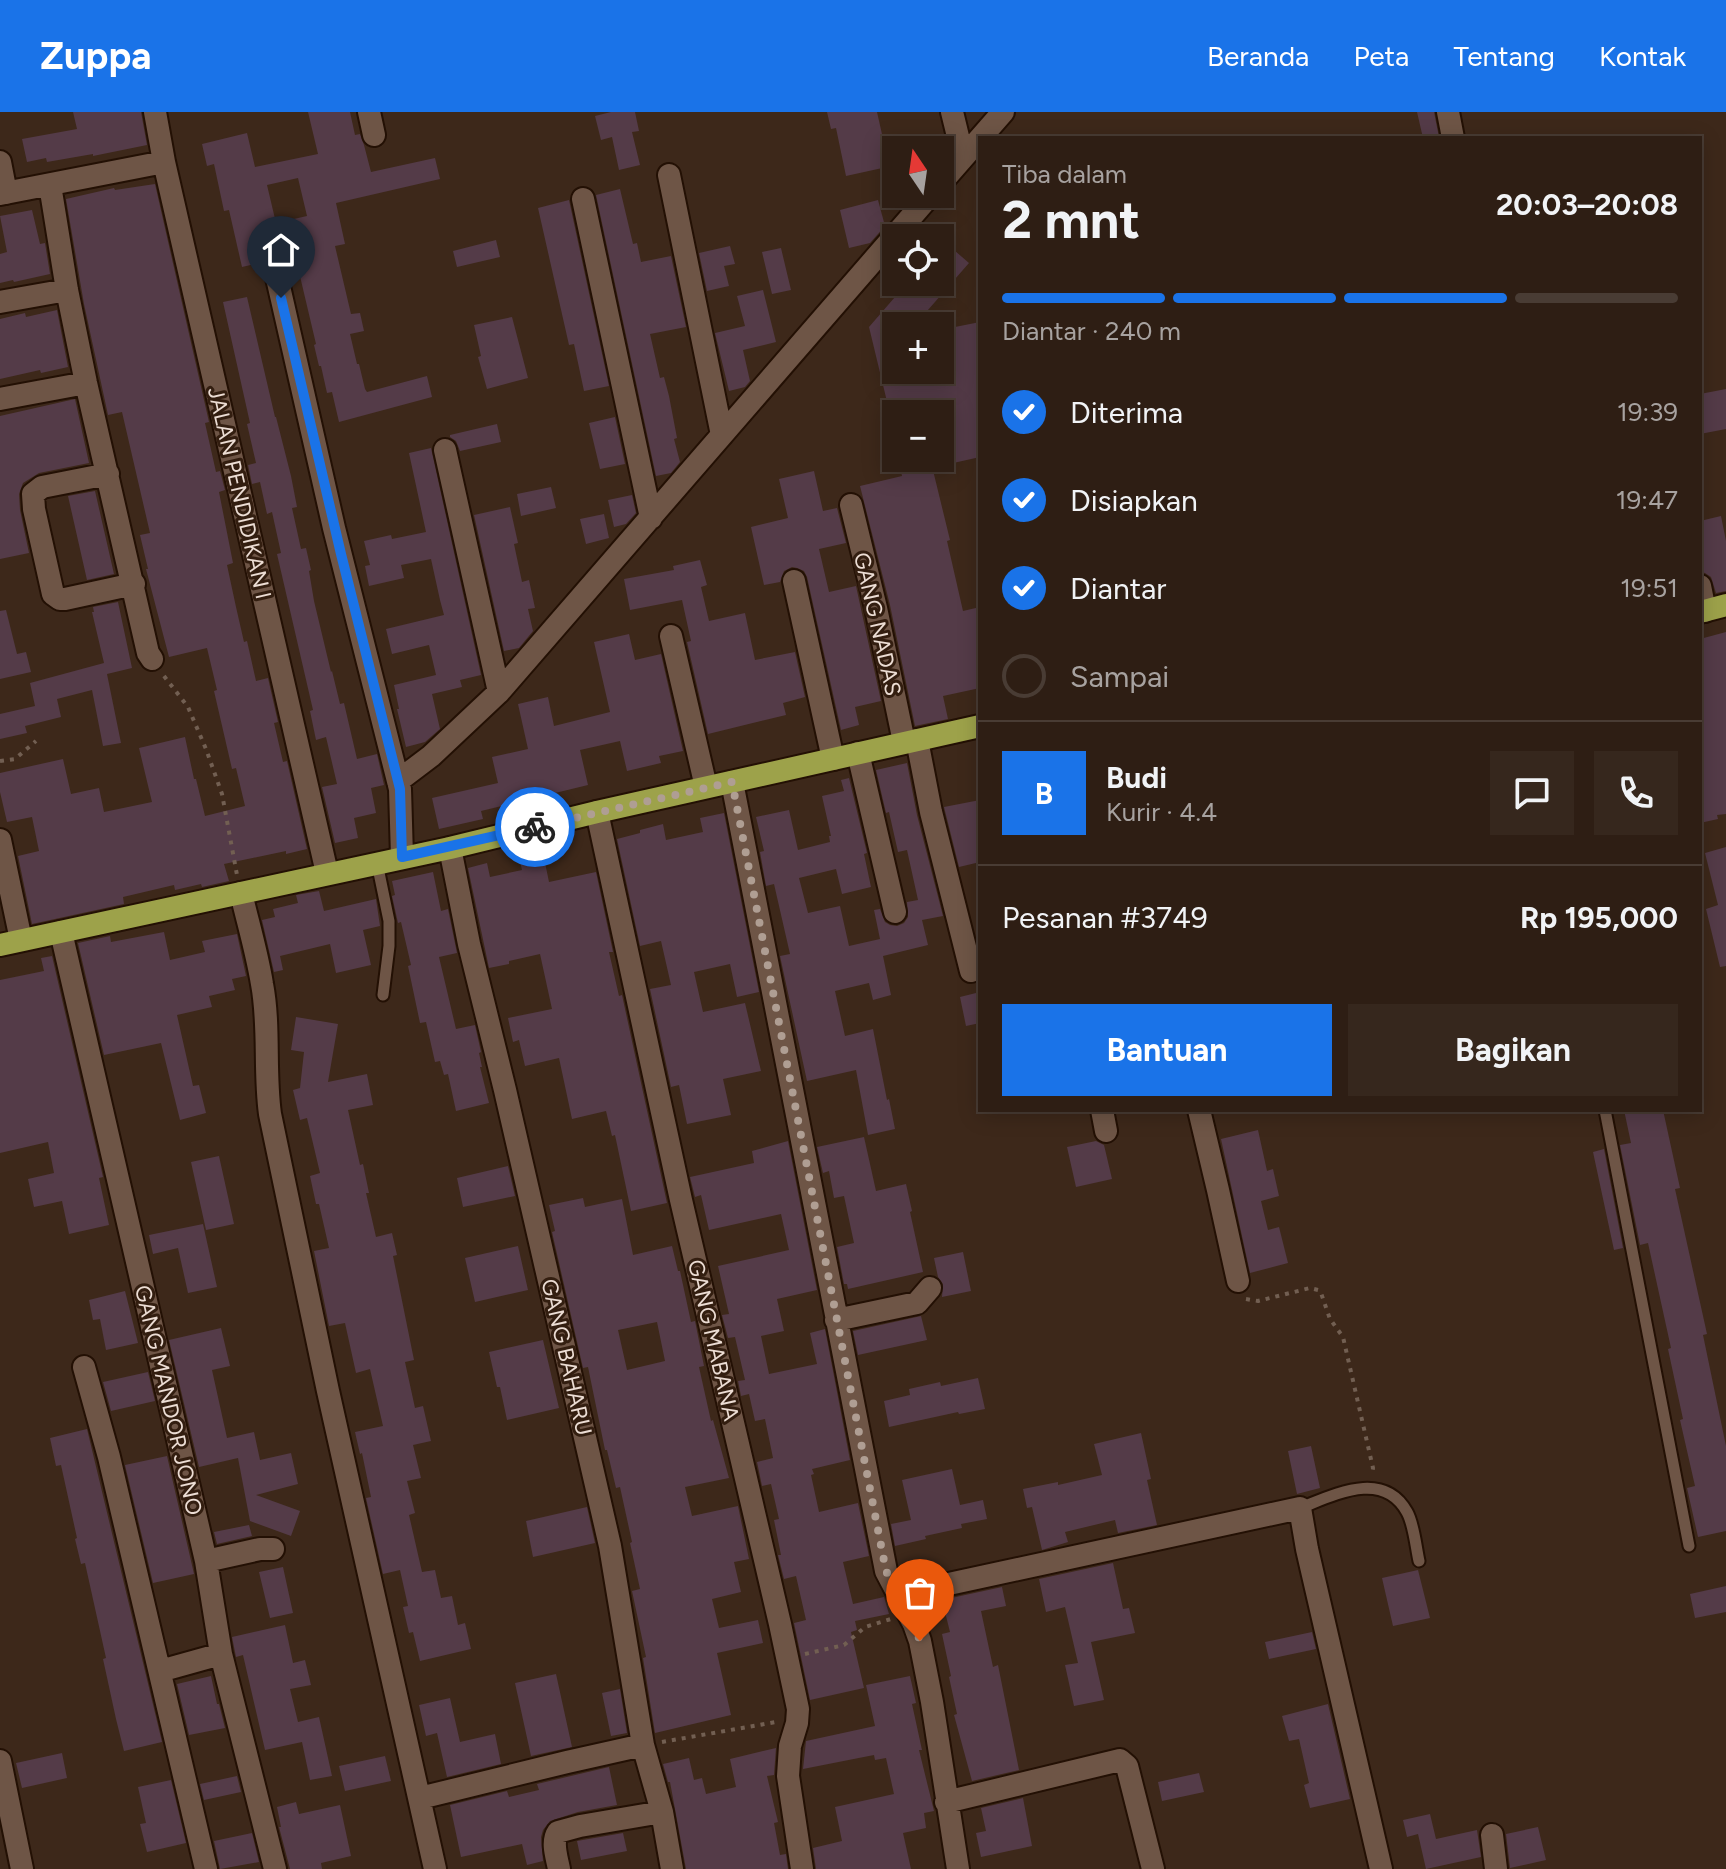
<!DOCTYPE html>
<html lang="id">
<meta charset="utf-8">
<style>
body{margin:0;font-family:Figtree,sans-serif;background:#36271d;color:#f1f3f6;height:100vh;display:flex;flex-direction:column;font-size:30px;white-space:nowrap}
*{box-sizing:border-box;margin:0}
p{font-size:26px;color:#a7a2a0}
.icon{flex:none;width:44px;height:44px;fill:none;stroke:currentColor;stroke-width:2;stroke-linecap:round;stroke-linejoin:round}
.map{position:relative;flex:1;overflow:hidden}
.side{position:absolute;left:978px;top:24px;width:724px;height:976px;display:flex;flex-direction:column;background:#2e1e14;border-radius:0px;box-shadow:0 4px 20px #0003,0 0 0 2px #493c34}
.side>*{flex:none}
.needle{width:52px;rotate:347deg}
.tools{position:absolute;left:882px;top:24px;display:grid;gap:16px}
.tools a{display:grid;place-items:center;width:72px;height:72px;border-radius:0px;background:#2e1e14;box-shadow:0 4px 20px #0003,0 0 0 2px #493c34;font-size:40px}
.pin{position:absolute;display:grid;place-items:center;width:68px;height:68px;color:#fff;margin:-82px -34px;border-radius:50% 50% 50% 0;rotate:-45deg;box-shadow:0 0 8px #0007}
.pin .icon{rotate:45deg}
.courier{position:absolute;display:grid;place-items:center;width:80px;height:80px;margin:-40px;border:6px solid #1a73e8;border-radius:50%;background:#fff;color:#222;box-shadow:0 2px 10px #0007}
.overview em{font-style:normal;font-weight:700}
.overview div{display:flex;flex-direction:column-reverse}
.overview{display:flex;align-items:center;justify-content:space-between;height:136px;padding:0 24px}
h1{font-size:52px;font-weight:700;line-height:60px}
.bar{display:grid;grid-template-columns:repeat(4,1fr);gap:12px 8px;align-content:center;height:96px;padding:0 24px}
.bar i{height:10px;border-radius:6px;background:#493c34}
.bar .current{background:#1a73e8}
.bar p{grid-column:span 4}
.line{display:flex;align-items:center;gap:20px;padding:0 24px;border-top:2px solid #493c34}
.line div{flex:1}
.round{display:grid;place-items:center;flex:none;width:84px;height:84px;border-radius:0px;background:#36271d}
ol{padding:0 24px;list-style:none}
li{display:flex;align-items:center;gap:24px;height:88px}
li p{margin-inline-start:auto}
li .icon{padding:8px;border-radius:50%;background:#1a73e8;color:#fff;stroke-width:4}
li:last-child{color:#a7a2a0}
li i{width:44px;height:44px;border:4px solid #493c34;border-radius:50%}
.action{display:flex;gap:16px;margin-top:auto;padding:16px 24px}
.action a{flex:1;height:92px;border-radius:0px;background:#1a73e8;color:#fff;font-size:32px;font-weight:700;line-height:92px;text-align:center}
.action a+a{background:#36271d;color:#f1f3f6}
header{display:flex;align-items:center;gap:48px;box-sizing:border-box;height:112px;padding:0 40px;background:#1a73e8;color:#fff}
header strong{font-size:38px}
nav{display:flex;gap:44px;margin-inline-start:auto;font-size:28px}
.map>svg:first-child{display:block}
.building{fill:#543b48;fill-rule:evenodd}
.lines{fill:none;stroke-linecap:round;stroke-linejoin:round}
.service-casing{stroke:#231004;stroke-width:15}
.minor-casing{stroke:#231004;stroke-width:26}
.trunk-casing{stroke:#231004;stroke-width:26}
.path{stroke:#725f52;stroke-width:4;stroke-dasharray:4 6;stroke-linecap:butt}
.service{stroke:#6e5546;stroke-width:11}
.minor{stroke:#6e5546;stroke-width:22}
.trunk{stroke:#9da24a;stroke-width:22}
.done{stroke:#af9e93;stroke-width:8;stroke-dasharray:0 14.4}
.route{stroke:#1a73e8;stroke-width:10}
.labels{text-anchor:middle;stroke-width:6;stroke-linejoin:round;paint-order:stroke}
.street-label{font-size:22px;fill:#ecddd4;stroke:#331e10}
</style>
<header>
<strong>Zuppa</strong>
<nav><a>Beranda</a><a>Peta</a><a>Tentang</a><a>Kontak</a></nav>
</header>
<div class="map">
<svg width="1726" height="1757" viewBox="0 0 1726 1757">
<rect width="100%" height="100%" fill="#3d281a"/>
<path class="building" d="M73,0H141L147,33L93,44V42L47,50L46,46L27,50L22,27L77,17Z
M308,0H350L355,23L360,22L364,33L371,60L435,46L440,67L336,91L345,132L335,134L351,202L360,201L364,219L350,222L357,252H359L365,277L367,280L427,264L432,285L339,310L332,280L327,281L321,254H319L314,233L316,232L295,143L283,146L278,144H271L263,150L242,155L229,98L224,99L214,52L207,54L202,32L247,21L255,55L318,42ZM298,66L307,104L276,111L267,73Z
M611,0H635L639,19L632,20L640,53L619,58L612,25L601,28L595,4Z
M827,0H877L884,31L894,29L896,53L846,64L836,16L831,17Z
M1417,0H1434L1439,25L1423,26Z
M155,72L209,310L205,311L216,360L220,359L225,378L219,380L233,451L227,453L236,495L244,530L247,529L256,569L268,566L278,610L274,611L283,650L287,649L307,737L286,742V739L224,752L229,769L202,775L201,772L175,778L174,773L123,785L124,792L32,812L18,744L39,739L32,705L7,710L0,680V661L63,647L71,682L99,676L104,700L152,690L139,636L185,625L194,667H196L205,704L245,694L236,656L232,657L214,579L217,578L207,536L169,545L146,457H148L140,423L150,421L122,300L108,303L84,192L66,87L114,76L115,78Z
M620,77L633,132L637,131L641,150L671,144L686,215L650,222L660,266L664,265L669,284L677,326L674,327L680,350L671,361L656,364L596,83Z
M569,88L609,274L584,279L574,232L569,233L538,96Z
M878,88L885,114L870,131L849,136L840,98Z
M32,98L40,132L45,131L50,162L14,170L13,168L0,171V142L7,140L0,104Z
M940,126L969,151L914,214H896V258H940V218L980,210V345L940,354V302H890L869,215L908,170H940Z
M496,128L500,145L457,155L453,139Z
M730,134L735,152L724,154L729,174L707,179L699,141Z
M781,136L791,178L772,182L762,140Z
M763,178L776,230L743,238L750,269L745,275L729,279L715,221L745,214L737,184Z
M247,185L275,305H276L291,364L297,395L292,396L301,437L306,436L311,458L309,459L314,489L331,560L332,559L340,592L344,591L357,647L377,642L384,673L371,676L376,701L354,706L358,726L335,731L322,675L337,672L326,625L316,628L310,599L313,598L277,442L281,441L272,400L267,402L260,370L252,372L248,353L256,351L247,312L250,311L223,190Z
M57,198L68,255L41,261L40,258L0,267V207L25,201L26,205Z
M512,205L528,266L487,277L478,245L481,244L474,213Z
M1726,277V317L1700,322V282Z
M75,287L89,351L39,361L23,371L19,382L20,398L29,441L0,447V304Z
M615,305L625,352L600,357L589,311Z
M497,312L501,330L460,339L456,329L450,325V323Z
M431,336L481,563L460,568L462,575L432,582L440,617L425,630L406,635L397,597H399L394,573L436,563L429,533L392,542L386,517L444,503L440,488L431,447L401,453L404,466L369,474L365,454L370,453L364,429L391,423L392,427L426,420L409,341Z
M898,346H930L950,428L947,429L963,499L980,495V576L943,584L948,607L915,614L890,493L860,374L902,364Z
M814,359L823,399L837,396L846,431L819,437L829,480L856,474L881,589L855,595L859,613L841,618L807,465L804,459L797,456L792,455L784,459L780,470L764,473L751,415L788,406L779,367Z
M551,375L556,396L521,404L517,382Z
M95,379L114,462L87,468L68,384Z
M632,383L636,401L626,412L614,415L608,388Z
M510,395L518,431L514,432L522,470L529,468L535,496L528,497L533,519L519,536L504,539L474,403Z
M604,402L609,426L586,432L580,407Z
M1721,404L1726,429V479L1716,481L1711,465L1705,461L1700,460V409Z
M700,448L707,473L701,475L709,509L745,501L755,548L795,540L805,585L783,591L786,603L708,622L687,530L691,529L682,488L630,498L624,467L674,458L673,454Z
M118,490L132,556L107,562L121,631L103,634L92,578L57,587L61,605L25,614L27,621L0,627V602L35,594L30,571L104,551L92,500H94L93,495Z
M6,498L17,542L26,540L31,560L0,567V499Z
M1726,520V702L1717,703L1718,707L1700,711V527Z
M629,522L635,548L661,542L683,639L659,644L661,651L627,659L620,629L580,638L588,673L481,699L483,707L439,717L432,686L498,671L492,645L528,637L518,592L548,585L554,614L610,600L594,530Z
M907,651L917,703L943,804L922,808L928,833L883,844L891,883L873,888L869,871L835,879L845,924L873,917L887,988L889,987L895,1017L868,1023L856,958L807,969L780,844L790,842L774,772L766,774L760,740L764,739L756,705L789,698L798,738L830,730L829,724H831L822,684L844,679L841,668L849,666L867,741L864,742L871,775L842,782L836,757L799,766L808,801L840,794L849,834L880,827L874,798L880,797L885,810L890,813L897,814L904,811L908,805L907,790L918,788L907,738L898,740L889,700L886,701L876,658Z
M980,688V750L959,755L944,695Z
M724,701L759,880L737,885L730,852L694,860L703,900L745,891L761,959L723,967L731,1003L687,1012L679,973L671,975L650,877L671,873L661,829L640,834L617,727L640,721V718L663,712L666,728L703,720L700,706Z
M541,731L549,770L596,760L613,840H609L619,884L622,883L667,1091L631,1099L615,1023L612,1024L606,999L572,1007L559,946L525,954L519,928L513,930L508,906L552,897L540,842L509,849V852L489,856L468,756L487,751L490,765L522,758L517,737Z
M1726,735V854L1720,855L1706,797L1718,793L1705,741Z
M433,760L441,799L448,797L457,841L439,845L456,917L475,913L481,940L479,941L482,955H480L489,991L456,999L448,962L444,963L440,949L435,950L426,910L420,911L408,854L411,853L401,810L398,811L392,784L395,783L392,769Z
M319,779L324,799L376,787L380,814L363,818L371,853L336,861L330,832L280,844L283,858L274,860L262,808L275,805L273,797L298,791L296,783Z
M164,820L170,848L205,840L202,829L237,822L246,864L232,867L235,878L209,884L212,895L177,903L193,974L199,973L206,1001L180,1008L161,931L104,943L78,831L110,824L111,830Z
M52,844L103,1065L99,1066L109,1113L69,1122L62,1089L34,1095L28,1067L54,1061L48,1030L0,1041V868L44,859L41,846Z
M980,880V911L966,914L960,885Z
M296,905L338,912L328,970L367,962L373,993L348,998L360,1053L363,1052L369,1081H366L376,1125L392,1121L397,1143L393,1144L414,1248L405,1250L415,1296L423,1294L431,1329L413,1333L421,1366L407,1369L415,1401L409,1403L422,1460L435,1458L441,1486L452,1484L458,1513L465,1511L471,1537L420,1549L413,1520L409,1521L403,1495L408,1494L400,1458L383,1462L366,1386L371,1385L362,1341L360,1342L355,1320L383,1314L370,1257L356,1261L345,1211L329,1214L314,1139L329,1136L319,1092H316L310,1064L320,1061L307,1006L300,1008L293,978L300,976L304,940L291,938Z
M1624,998H1663L1680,1076L1675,1077L1707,1222L1703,1223L1726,1334V1419L1698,1425L1687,1376L1695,1374L1680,1308L1683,1307L1668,1237L1671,1236L1648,1131L1640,1133L1620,1033L1631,1031Z
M1258,1018L1267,1059L1273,1057L1279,1084L1261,1089L1268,1118L1279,1115L1288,1151L1250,1161L1221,1027Z
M864,1025L876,1079L906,1072L912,1099L910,1100L923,1160L848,1177L847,1172H844L837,1135L854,1131L844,1084L834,1086L829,1059L823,1061L817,1035Z
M788,1029L817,1178L777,1187L784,1219L761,1224L769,1262L817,1252L810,1221L825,1217L850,1348L812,1357L814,1362L811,1363L819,1400L858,1391L869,1444L843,1450L853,1492L884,1485L889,1502L855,1509L857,1518L851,1520L864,1576L810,1588L794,1511L806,1508L796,1464L784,1467L778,1443H781L774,1408L779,1407L771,1372L762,1374L757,1350L773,1346L765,1307L755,1309L749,1282L741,1284L738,1269L745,1268L735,1225L728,1226L722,1203L729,1202L718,1154L789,1138L781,1102L709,1118L701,1083L695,1085L690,1065L754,1051L752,1039Z
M1096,1029L1104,1033L1112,1067L1076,1075L1067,1035Z
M1604,1037L1623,1136L1614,1138L1593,1040Z
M219,1044L234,1112L206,1118L191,1050Z
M508,1054L515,1084L463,1095L457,1066Z
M583,1086L585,1095L622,1087L633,1143L672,1134L678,1159H680L691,1210L695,1209L704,1254L699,1255L711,1309L713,1308L729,1366L685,1375L692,1404L738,1394L749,1447L734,1450L741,1480L712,1487L719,1516L758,1508L763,1531L717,1541L731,1603L655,1621L643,1546L646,1545L632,1479L640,1477L630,1431L632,1430L620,1375L616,1376L607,1338H605L588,1255L583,1256L552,1120L555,1119L549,1093ZM657,1210L665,1249L627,1258L618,1218Z
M203,1112L217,1175L188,1181L178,1136L153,1142L149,1123Z
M518,1134L528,1178L475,1190L465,1146Z
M963,1140L971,1179L942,1185L943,1172L938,1165L934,1146Z
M125,1179L138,1231L106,1238L100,1207L93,1208L89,1188Z
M921,1204L927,1228L858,1243L853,1219Z
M221,1216L230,1254L212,1258L227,1326L254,1320L260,1348L291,1341L298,1372L256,1383L300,1399L291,1424L250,1409L238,1346L199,1355L169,1228Z
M543,1228L559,1296L507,1308L500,1275H497L489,1240Z
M148,1260L155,1289L111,1299L103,1270Z
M978,1266L985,1297L959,1302L958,1300L889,1315L884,1289L910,1283L909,1277L940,1270L941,1274Z
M87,1317L162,1630L124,1639L116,1607L103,1547L106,1546L85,1451L81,1452L75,1427L77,1426L61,1353L56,1354L50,1326Z
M1141,1321L1151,1367L1147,1368L1157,1413L1118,1421L1115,1408L1065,1420L1068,1430L1042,1438L1032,1395L1027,1396L1023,1377L1058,1370V1373L1102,1363L1094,1332Z
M1311,1334L1320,1376L1297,1382L1288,1339Z
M167,1344L194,1462L153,1471L125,1353Z
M952,1357L960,1393L983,1388L987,1407L961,1412L962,1416L925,1424L926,1427L895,1434L891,1412L911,1408L902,1368Z
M587,1395L595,1431L533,1445L526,1409Z
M249,1413L252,1424L217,1432L214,1420Z
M1113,1451L1123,1497L1129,1496L1135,1521L1091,1530L1104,1588L1074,1594L1065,1553L1078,1551L1065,1495L1046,1500L1039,1467Z
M283,1455L293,1501L270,1506L259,1460Z
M1418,1458L1430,1506L1393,1514L1382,1466Z
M1726,1474V1500L1695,1506L1690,1482Z
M1002,1475L1006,1494L981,1499L993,1555L998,1553L1019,1658L972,1669L954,1603L957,1602L949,1565L951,1564L942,1522L950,1520L942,1488Z
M285,1513L293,1551L305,1548L311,1573L290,1577L298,1610L319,1605L332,1664L310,1668L302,1630L265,1638L243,1543L236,1545L232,1525Z
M1312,1520L1316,1537L1269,1547L1265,1530Z
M556,1562L572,1635L531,1644L515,1571Z
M211,1564L217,1592H219L225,1616L189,1623L177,1572Z
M910,1564L916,1591L912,1592L922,1638H919L934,1699L924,1701L926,1716L903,1721L911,1757H816L813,1736L842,1729L835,1695L894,1682L886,1646L875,1648L874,1643L803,1657L806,1629L875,1614L866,1573Z
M620,1577L627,1621L611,1624L602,1581Z
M450,1586L460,1630L495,1622L501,1652L447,1665L437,1621L426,1624L419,1593Z
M1328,1592L1350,1687L1310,1696L1304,1673L1309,1671L1299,1627L1289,1629L1282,1604Z
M776,1636L774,1663L767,1664L778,1710L774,1711L780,1743L786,1742L788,1757H686L670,1670H668L663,1652L689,1646L694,1668L702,1666L706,1682L736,1675L730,1647Z
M62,1641L67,1666L22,1676L16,1651Z
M385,1644L391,1669L345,1679L339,1654Z
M609,1655L617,1693L578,1700L550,1709L543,1718L541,1725L543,1749L527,1753L522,1732L461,1745L450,1693L507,1679L509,1685L539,1678L537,1672Z
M1199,1661L1204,1680L1162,1689L1158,1670Z
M237,1664L241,1680L204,1688L200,1672Z
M171,1668L186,1731L147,1740L140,1712L146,1711L138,1675Z
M1023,1686L1032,1734L981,1745L976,1721L986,1719L981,1696Z
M296,1690L299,1702L340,1693L351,1744L321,1751L322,1757H290L279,1715H281L277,1695Z
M1430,1702L1436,1727L1477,1718L1481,1745L1426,1757L1418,1722L1407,1725L1403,1708Z
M1538,1715L1546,1748L1510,1756L1506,1722Z
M252,1721L259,1750L220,1757L214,1729Z
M623,1721L627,1739L581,1748L577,1729Z"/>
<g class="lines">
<defs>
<path id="service" d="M377,751L389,809V834L383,883
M1605,998L1689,1434
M1300,1396C1334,1383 1383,1357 1407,1400C1414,1412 1416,1436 1419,1449"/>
<path id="minor" d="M155,0L164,50L327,761
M369,0L374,23
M952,0L963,45
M1448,0L1453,26
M0,50L6,81
M669,63L722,323
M940,72L1003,0
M50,73L67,178L86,271L148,541L152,547
M0,82L164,50
M583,87L651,406
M275,157L334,416L400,677L402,745
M0,190L67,178
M0,287L86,271
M445,338L499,580
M108,362L42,375L33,382L34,397L53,482L60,487H65L134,472
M851,393L876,496L904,630
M794,469L833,647
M1700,474L1705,499
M671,524L706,675
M917,628L931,700L971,859
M858,641L895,800
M398,669L431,644L499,580L931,82
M732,670L886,1459L914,1512L920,1529L932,1590L958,1757
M597,700L681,1088L780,1512L798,1597L797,1611L790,1634L788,1664L802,1757
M0,728L21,828
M450,736L469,832L505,978L610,1434L643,1633L662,1700L672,1757
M241,781C248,811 257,841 262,872C270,914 264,959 270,1002L328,1279L435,1757
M61,820L206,1449L221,1542L275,1757
M1102,998L1106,1019
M1199,998L1218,1078L1238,1169
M836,1208L917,1191L930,1176
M84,1255L109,1345L206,1757
M206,1449L260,1437H273
M898,1483L1300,1396L1307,1437L1381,1757
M160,1559L221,1542
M0,1649L22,1757
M420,1686L567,1650L643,1633
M946,1690L1120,1648L1127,1654L1153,1757
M1492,1723L1496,1757
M559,1757C557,1746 551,1730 558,1720L580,1714L662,1700"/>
<path id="trunk" d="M1700,500L1726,493
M0,833L450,736L597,700L980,614"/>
</defs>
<use href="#service" class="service-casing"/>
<use href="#minor" class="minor-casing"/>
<use href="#trunk" class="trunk-casing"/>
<path class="path" d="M164,564L188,595L206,637L222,682L237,763
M0,649L15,647L36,629
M1246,1187L1258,1189L1310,1176L1318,1178L1321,1181L1330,1207L1343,1225L1373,1356L1372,1363
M805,1542L844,1533L865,1515L891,1507
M662,1630L776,1610"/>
<use href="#service" class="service"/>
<use href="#minor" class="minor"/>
<use href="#trunk" class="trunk"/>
</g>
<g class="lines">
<path class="done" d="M535,715L732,670L886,1459L914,1512L920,1529"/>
<path class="route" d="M281,186L341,442L400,677L402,745L535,715"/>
</g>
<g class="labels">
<g class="street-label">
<text transform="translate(240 381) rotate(77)" y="8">JALAN PENDIDIKAN I</text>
<text transform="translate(878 512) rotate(77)" y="8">GANG NADAS</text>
<text transform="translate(714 1228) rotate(77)" y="8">GANG MABANA</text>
<text transform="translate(567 1245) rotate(77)" y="8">GANG BAHARU</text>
<text transform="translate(169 1288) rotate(77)" y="8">GANG MANDOR JONO</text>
</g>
</g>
</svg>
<div class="tools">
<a><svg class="needle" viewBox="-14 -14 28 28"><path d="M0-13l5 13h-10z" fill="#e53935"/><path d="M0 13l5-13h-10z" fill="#a7a2a0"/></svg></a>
<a><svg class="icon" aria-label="locate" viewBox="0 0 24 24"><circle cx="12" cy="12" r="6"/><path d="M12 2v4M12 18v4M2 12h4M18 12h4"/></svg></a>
<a>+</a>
<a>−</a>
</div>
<div class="pin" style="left:920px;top:1529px;background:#ea580c"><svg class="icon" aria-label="bag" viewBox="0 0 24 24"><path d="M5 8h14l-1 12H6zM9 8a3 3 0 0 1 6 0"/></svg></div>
<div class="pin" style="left:281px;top:186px;background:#1f2937"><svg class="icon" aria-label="home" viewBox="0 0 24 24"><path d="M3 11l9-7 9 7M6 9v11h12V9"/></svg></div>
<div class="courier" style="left:535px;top:715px"><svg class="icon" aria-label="bike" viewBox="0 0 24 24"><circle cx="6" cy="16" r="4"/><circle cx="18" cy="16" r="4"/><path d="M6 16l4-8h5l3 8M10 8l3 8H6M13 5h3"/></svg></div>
<section class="side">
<div class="overview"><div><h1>2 mnt</h1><p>Tiba dalam</p></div><em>20:03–20:08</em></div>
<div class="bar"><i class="current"></i><i class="current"></i><i class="current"></i><i></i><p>Diantar · 240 m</p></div>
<ol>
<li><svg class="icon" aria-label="check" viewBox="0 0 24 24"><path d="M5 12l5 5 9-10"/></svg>Diterima<p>19:39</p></li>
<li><svg class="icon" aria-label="check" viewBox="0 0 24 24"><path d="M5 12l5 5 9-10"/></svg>Disiapkan<p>19:47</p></li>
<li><svg class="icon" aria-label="check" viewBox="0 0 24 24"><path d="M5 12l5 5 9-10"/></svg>Diantar<p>19:51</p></li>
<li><i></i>Sampai</li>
</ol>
<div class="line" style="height:144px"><b class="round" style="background:#1a73e8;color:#fff">B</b><div><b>Budi</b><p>Kurir · 4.4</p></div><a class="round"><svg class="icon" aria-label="chat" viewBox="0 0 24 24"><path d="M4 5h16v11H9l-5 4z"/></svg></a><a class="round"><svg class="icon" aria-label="phone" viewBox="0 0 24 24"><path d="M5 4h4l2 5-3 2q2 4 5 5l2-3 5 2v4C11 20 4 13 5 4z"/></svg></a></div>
<div class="line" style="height:104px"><div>Pesanan #3749</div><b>Rp 195,000</b></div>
<div class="action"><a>Bantuan</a><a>Bagikan</a></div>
</section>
</div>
